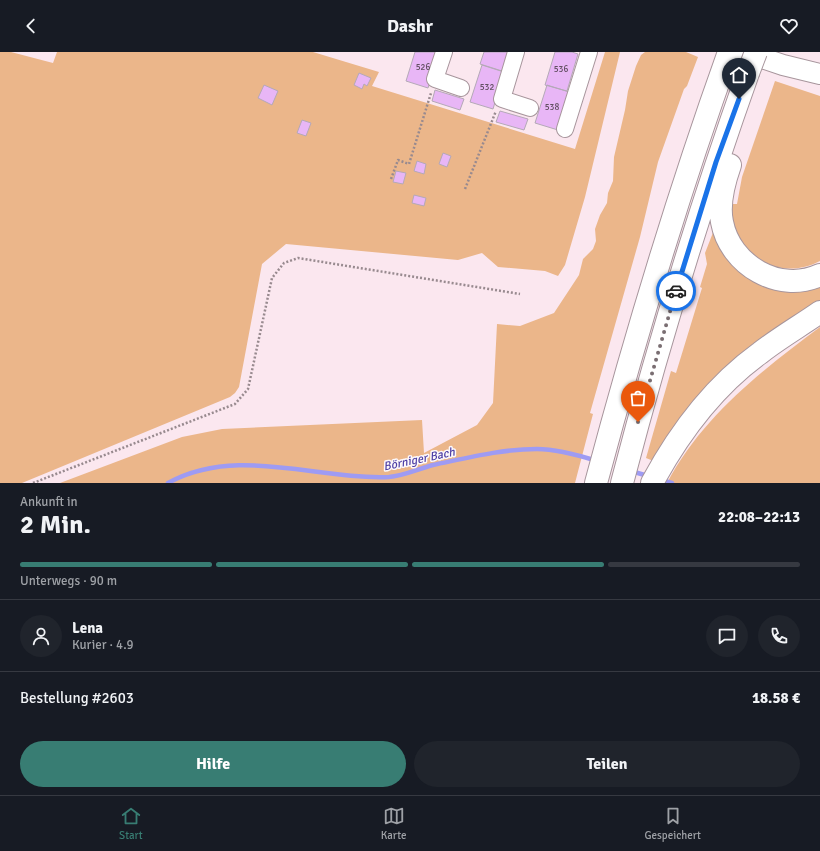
<!DOCTYPE html>
<html lang="de">
<meta charset="utf-8">
<style>
body{margin:0;font-family:Signika,sans-serif;background:#20242c;color:#f1f3f6;height:100vh;display:flex;flex-direction:column;font-size:15px;white-space:nowrap}
*{box-sizing:border-box;margin:0}
p{font-size:13px;color:#9ea1a6}
.icon{flex:none;width:22px;height:22px;fill:none;stroke:currentColor;stroke-width:2;stroke-linecap:round;stroke-linejoin:round}
.map{position:relative;height:431px;overflow:hidden}
.sheet{display:flex;flex-direction:column;background:#171b24;flex:1}
.sheet>*{flex:none}
.pin{position:absolute;display:grid;place-items:center;width:34px;height:34px;color:#fff;margin:-41px -17px;border-radius:50% 50% 50% 0;rotate:-45deg;box-shadow:0 0 4px #0007}
.pin .icon{rotate:45deg}
.courier{position:absolute;display:grid;place-items:center;width:40px;height:40px;margin:-20px;border:3px solid #1a73e8;border-radius:50%;background:#fff;color:#222;box-shadow:0 1px 5px #0007}
.head em{font-style:normal;font-weight:700}
.head div{display:flex;flex-direction:column-reverse}
.head{display:flex;align-items:center;justify-content:space-between;height:68px;padding:0 20px}
h1{font-size:26px;font-weight:700;line-height:30px}
.bar{display:grid;grid-template-columns:repeat(4,1fr);gap:6px 4px;align-content:center;height:48px;padding:0 20px}
.bar i{height:5px;border-radius:3px;background:#363941}
.bar .active{background:#387d73}
.bar p{grid-column:span 4}
.line{display:flex;align-items:center;gap:10px;padding:0 20px;border-top:1px solid #363941}
.line div{flex:1}
.round{display:grid;place-items:center;flex:none;width:42px;height:42px;border-radius:21px;background:#20242c}
.cta{display:flex;gap:8px;margin-top:auto;padding:8px 20px}
.cta a{flex:1;height:46px;border-radius:24px;background:#387d73;color:#fff;font-size:16px;font-weight:700;line-height:46px;text-align:center}
.cta a+a{background:#20242c;color:#f1f3f6}
header{display:flex;justify-content:space-between;align-items:center;height:52px;padding:0 20px;background:#171b24;font-size:18px;font-weight:700}
.menu{display:flex;justify-content:space-around;align-items:center;height:56px;border-top:1px solid #363941;background:#171b24;font-size:11px;color:#9ea1a6}
.menu a{display:grid;justify-items:center;gap:2px}
.menu .active{color:#387d73}
.map>svg:first-child{display:block}
.green{fill:#ebb68a}
.lines{fill:none;stroke-linecap:round;stroke-linejoin:round}
.stream{stroke:#9e9bf3;stroke-width:4.5}
.building{fill:#e8b6f6;stroke:#b4a9b7}
.minor-casing{stroke:#a7959c;stroke-width:18}
.major-casing{stroke:#a7959c;stroke-width:22}
.highway-casing{stroke:#a7959c;stroke-width:24}
.path{stroke:#988a8f;stroke-width:2.5;stroke-dasharray:2 2;stroke-linecap:butt}
.minor{stroke:#fff;stroke-width:16}
.major{stroke:#fff;stroke-width:20}
.highway{stroke:#fff;stroke-width:22}
.highway-bridge-casing{stroke:#a7959c;stroke-width:24;stroke-linecap:butt}
.highway-bridge{stroke:#fff;stroke-width:22}
.done{stroke:#7a6e72;stroke-width:4;stroke-dasharray:0 7.2}
.route{stroke:#1a73e8;stroke-width:5}
.labels{text-anchor:middle;stroke-width:3;stroke-linejoin:round;paint-order:stroke}
.number-label{font-size:9px;fill:#614f61}
.water-label{font-size:12px;font-style:italic;fill:#4d3ea4;stroke:#fdf9fb}
</style>
<header><svg class="icon" aria-label="back" viewBox="0 0 24 24"><path d="M15 5l-7 7 7 7"/></svg>Dashr<svg class="icon" aria-label="heart" viewBox="0 0 24 24"><path d="M12 20l-8-8c-3-5 5-10 8-4 3-6 11-1 8 4z"/></svg></header>
<div class="map">
<svg width="820" height="431" viewBox="0 0 820 431">
<rect width="100%" height="100%" fill="#fbe7ef"/>
<path class="green" d="M0,0H11L53,11L57,0H313L379,20L372,34L575,97L605,0H620L585,145L565,213L558,224L545,219L498,215L482,201L458,208L286,192L262,212L239,335L235,341L230,345L22,431H0Z
M645,0H686L698,5L687,34L684,37L658,110L640,185L590,361L593,362L575,431H60L182,385L222,377L422,368L424,401L477,373L493,351L497,272L520,274L554,261L579,223L583,207L593,197L596,189L595,177L600,163L607,151L608,141L613,129L614,105L625,58L628,39L636,14L641,3Z
M775,29L820,44V209C776,232 729,200 732,152H737L742,125Z
M714,178L730,205L820,228V253L656,410L646,406L671,319L676,321L702,236L700,235L707,212L705,201Z
M820,275V431H667C702,365 761,319 820,275Z"/>
<g class="lines">
<path class="stream" d="M631,419L648,424
M661,428L672,431
M168,431C237,393 316,428 389,425C403,424 418,417 433,413C467,406 502,397 537,397C556,397 578,403 597,409"/>
</g>
<path class="building" d="M415,0H439L428,36L406,29Z
M484,0H508L502,19L480,12Z
M555,0H572L578,2L567,39L545,33Z
M482,13L504,20L493,57L470,50Z
M359,21L371,26L367,34L364,32L362,37L354,33Z
M264,33L278,39L272,53L258,46Z
M547,33L569,40L558,78L535,71Z
M435,38L464,47L460,58L432,49Z
M500,59L528,67L524,78L496,70Z
M302,68L311,71L306,84L297,81Z
M443,101L451,104L447,115L439,112Z
M417,109L426,112L424,122L414,119Z
M396,119L406,121L403,132L393,130Z
M414,143L426,146L424,154L412,151Z"/>
<g class="lines">
<defs>
<path id="minor" d="M444,0L435,27L461,36
M516,0L502,47L530,56
M565,77L589,0"/>
<path id="major" d="M744,0L783,13L820,22"/>
<path id="highway" d="M730,113C724,130 718,151 722,170C730,213 779,242 820,223
M596,431C635,285 678,142 729,0
M622,431C658,293 700,156 748,21
M652,431C679,381 713,335 760,301C779,286 800,274 820,260"/>
</defs>
<use href="#minor" class="minor-casing"/>
<use href="#major" class="major-casing"/>
<use href="#highway" class="highway-casing"/>
<path class="path" d="M391,127L398,108L409,112L431,41
M465,137L496,59
M33,431L235,352L248,337L272,226L284,211L298,206L520,242"/>
<use href="#minor" class="minor"/>
<use href="#major" class="major"/>
<use href="#highway" class="highway"/>
<defs>
<path id="highway-bridge" d="M748,21L756,0"/>
</defs>
<use href="#highway-bridge" class="highway-bridge-casing"/>
<use href="#highway-bridge" class="highway-bridge"/>
</g>
<g class="lines">
<path class="done" d="M638,370L676,239"/>
<path class="route" d="M676,239L716,110L739,47"/>
</g>
<g class="labels">
<g class="number-label">
<text x="423" y="18">526</text>
<text x="561" y="20">536</text>
<text x="487" y="38">532</text>
<text x="552" y="58">538</text>
</g>
<g class="water-label">
<text transform="translate(419 407) rotate(-12)" y="4">Börniger Bach</text>
</g>
</g>
</svg>
<div class="pin" style="left:638px;top:370px;background:#ea580c"><svg class="icon" aria-label="bag" viewBox="0 0 24 24"><path d="M5 8h14l-1 12H6zM9 8a3 3 0 0 1 6 0"/></svg></div>
<div class="pin" style="left:739px;top:47px;background:#1f2937"><svg class="icon" aria-label="home" viewBox="0 0 24 24"><path d="M3 11l9-7 9 7M6 9v11h12V9"/></svg></div>
<div class="courier" style="left:676px;top:239px"><svg class="icon" aria-label="car" viewBox="0 0 24 24"><path d="M5 17H2v-5l4-1 3-4h7l3 4 3 1v5h-3M9 17h6M6 11h13"/><circle cx="7" cy="17" r="2"/><circle cx="17" cy="17" r="2"/></svg></div>
</div>
<section class="sheet">
<div class="head"><div><h1>2 Min.</h1><p>Ankunft in</p></div><em>22:08–22:13</em></div>
<div class="bar"><i class="active"></i><i class="active"></i><i class="active"></i><i></i><p>Unterwegs · 90 m</p></div>
<div class="line" style="height:72px"><a class="round"><svg class="icon" aria-label="person" viewBox="0 0 24 24"><circle cx="12" cy="8" r="4"/><path d="M4 21q1-7 8-7t8 7"/></svg></a><div><b>Lena</b><p>Kurier · 4.9</p></div><a class="round"><svg class="icon" aria-label="chat" viewBox="0 0 24 24"><path d="M4 5h16v11H9l-5 4z"/></svg></a><a class="round"><svg class="icon" aria-label="phone" viewBox="0 0 24 24"><path d="M5 4h4l2 5-3 2q2 4 5 5l2-3 5 2v4C11 20 4 13 5 4z"/></svg></a></div>
<div class="line" style="height:52px"><div>Bestellung #2603</div><b>18.58 €</b></div>
<div class="cta"><a>Hilfe</a><a>Teilen</a></div>
</section>
<nav class="menu">
<a class="active"><svg class="icon" aria-label="home" viewBox="0 0 24 24"><path d="M3 11l9-7 9 7M6 9v11h12V9"/></svg>Start</a>
<a><svg class="icon" aria-label="map" viewBox="0 0 24 24"><path d="M3 6l6-2 6 2 6-2v14l-6 2-6-2-6 2zM9 4v14M15 6v14"/></svg>Karte</a>
<a><svg class="icon" aria-label="saved" viewBox="0 0 24 24"><path d="M7 4h10v16l-5-4-5 4z"/></svg>Gespeichert</a>
</nav>
